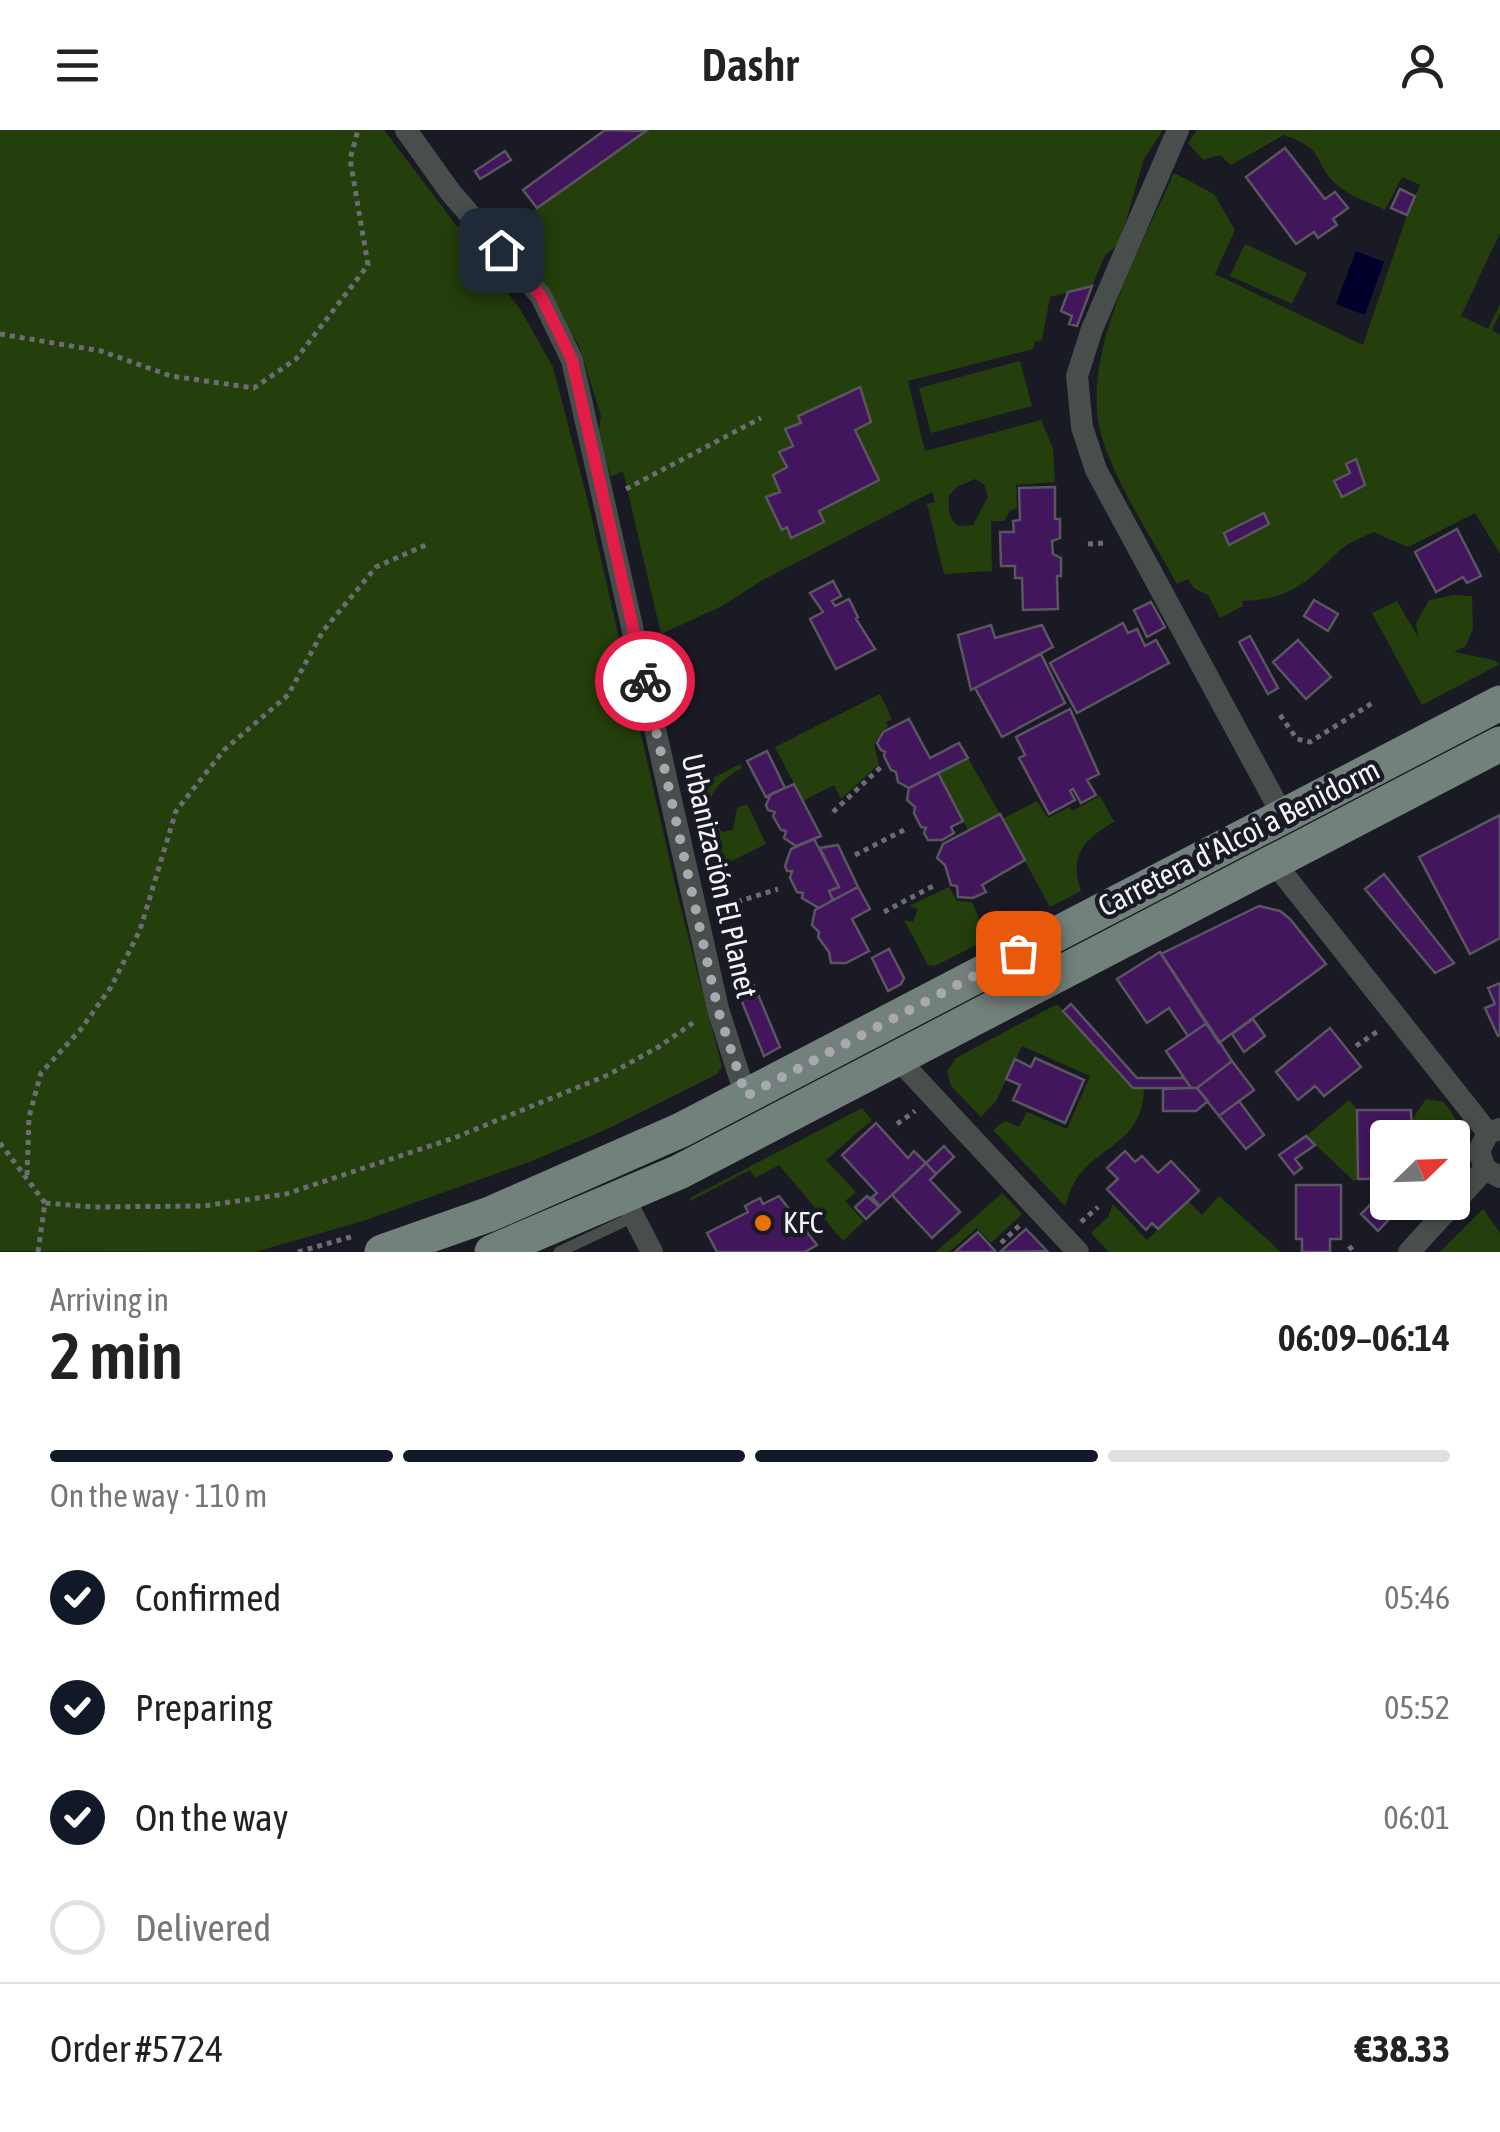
<!DOCTYPE html>
<meta charset="utf-8">
<style>
body{margin:0;font-family:"Asap Condensed",sans-serif;background:#f6f6f6;color:#222;height:100vh;display:flex;flex-direction:column;font-size:38px;white-space:nowrap}
*{box-sizing:border-box;margin:0}
p{font-size:32px;color:#767676}
.icon{flex:none;width:55px;height:55px;fill:none;stroke:currentColor;stroke-width:2;stroke-linecap:round;stroke-linejoin:round}
.map{position:relative;height:1122px;overflow:hidden}
.drawer{display:flex;flex-direction:column;background:#fff;flex:1}
.drawer>*{flex:none}
.needle{width:65px;rotate:67deg}
.controls{position:absolute;left:1370px;top:990px;display:grid;gap:20px}
.controls a{display:grid;place-items:center;width:100px;height:100px;border-radius:10px;background:#fff;box-shadow:0 2px 8px #0004;font-size:50px}
.pin{position:absolute;display:grid;place-items:center;width:85px;height:85px;color:#fff;margin:-42px;border-radius:20px;box-shadow:0 5px 15px #0006}
.courier{position:absolute;display:grid;place-items:center;width:100px;height:100px;margin:-50px;border:8px solid #e11d48;border-radius:50%;background:#fff;color:#222;box-shadow:0 2px 12px #0007}
.overview em{font-style:normal;font-weight:600}
.overview div{display:flex;flex-direction:column-reverse}
.overview{display:flex;align-items:center;justify-content:space-between;height:170px;padding:0 50px}
h1{font-size:65px;font-weight:600;line-height:75px}
.bar{display:grid;grid-template-columns:repeat(4,1fr);gap:15px 10px;align-content:center;height:120px;padding:0 50px}
.bar i{height:12px;border-radius:8px;background:#e0e0e0}
.bar .selected{background:#111827}
.bar p{grid-column:span 4}
.line{display:flex;align-items:center;gap:25px;padding:0 50px;border-top:2px solid #e0e0e0}
.line div{flex:1}
ol{padding:0 50px;list-style:none}
li{display:flex;align-items:center;gap:30px;height:110px}
li p{margin-inline-start:auto}
li .icon{padding:10px;border-radius:50%;background:#111827;color:#fff;stroke-width:4}
li:last-child{color:#767676}
li i{width:55px;height:55px;border:5px solid #e0e0e0;border-radius:50%}
header{display:flex;justify-content:space-between;align-items:center;height:130px;padding:0 50px;background:#fff;font-size:45px;font-weight:600}
.map>svg:first-child{display:block}
.green{fill:#243f0b;fill-rule:evenodd}
.water{fill:#00002a}
.building{fill:#41165d;stroke:#5b5561;stroke-width:2.5}
.lines{fill:none;stroke-linecap:round;stroke-linejoin:round}
.path{stroke:#6c6c75;stroke-width:5;stroke-dasharray:5 5;stroke-linecap:butt}
.lane{stroke:#474e4c;stroke-width:11}
.street{stroke:#474e4c;stroke-width:22}
.primary{stroke:#73817d;stroke-width:35}
.done{stroke:#a8a8b0;stroke-width:10;stroke-dasharray:0 18}
.route{stroke:#e11d48;stroke-width:12}
.food-dot{fill:#e8710a;stroke:#1a1a24;stroke-width:4}
.labels{text-anchor:middle;stroke-width:9;stroke-linejoin:round;paint-order:stroke}
.street-label{font-size:30px;fill:#f4f4fc;stroke:#1a1a24}
.poi-label{font-size:30px;fill:#f4f4fc;stroke:#1a1a24;text-anchor:start}
</style>
<header><svg class="icon" aria-label="menu" viewBox="0 0 24 24"><path d="M4 6h16M4 12h16M4 18h16"/></svg>Dashr<svg class="icon" aria-label="person" viewBox="0 0 24 24"><circle cx="12" cy="8" r="4"/><path d="M4 21q1-7 8-7t8 7"/></svg></header>
<div class="map">
<svg width="1500" height="1122" viewBox="0 0 1500 1122">
<rect width="100%" height="100%" fill="#1a1a24"/>
<path class="green" d="M0,0H384L520,179L553,237L588,372L678,767L722,937L717,944L605,1000L532,1031L363,1091L255,1122L0,1121Z
M647,0H1163L1144,29L1119,114L1105,125L1092,156L1050,167L1042,210L1035,212L1033,219L908,251L925,321L1041,290L1053,318L1055,352L1016,355L1017,378L1010,381L1004,391H991L992,441L944,444L927,374L935,372L932,362L761,451L722,476L661,504L623,341L611,347L598,307L601,286L579,215L516,123L519,117L506,100ZM975,349L984,354L988,367L973,395L958,396C948,388 948,378 949,365L957,357Z
M1197,0H1500V103L1461,186L1488,199L1500,174V183L1492,200L1500,205V424L1475,383L1408,417L1373,402C1362,408 1346,413 1338,422C1307,453 1288,470 1242,471L1243,476L1220,488L1208,465L1194,458L1188,449L1177,454C1152,408 1120,361 1103,311C1076,229 1141,118 1174,43L1214,64L1235,100L1215,144L1363,215L1407,85L1420,55L1402,47L1385,80C1369,72 1348,66 1335,53C1311,29 1327,20 1284,5L1231,35L1220,25L1203,30L1188,13Z
M1245,114L1307,143L1292,174L1230,146Z
M1020,231L1032,276L931,303L919,258Z
M1454,465L1472,466L1473,499L1466,516L1454,522L1494,530L1500,534L1422,575L1372,483L1397,471L1418,507L1416,493L1429,470Z
M880,564L892,589L886,592L888,597L881,601L874,615L879,634L841,669L834,655L803,671L775,617Z
M968,628L1000,684L968,700L938,643Z
M740,634L742,638C712,655 700,671 722,702L733,700L737,678L747,674L766,714L711,741L694,658Z
M1100,666L1114,692C1085,708 1068,726 1081,761L1050,777L1002,689L1037,671L1048,688L1069,677L1072,681Z
M949,757L957,771L972,772L988,809L935,836L928,835L904,790L913,792L918,779L909,776Z
M1057,874L1132,958L1144,959C1143,1014 1096,1015 1074,1053C1070,1060 1068,1069 1065,1076L993,1000L1005,991L1019,997L1027,982L1067,999L1090,946L1022,916L996,971L981,987L951,956L947,941L956,928Z
M1426,969L1444,972C1459,993 1477,1019 1453,1040L1452,1008L1406,1007V999Z
M1349,970L1357,980L1358,1049L1354,1051L1306,1006Z
M862,978L872,990L826,1030L856,1062L845,1071L864,1091L843,1111L779,1035L755,1048L750,1040L690,1071V1068Z
M1002,1063L1022,1084L991,1113L977,1098L949,1122H936Z
M1219,1066L1281,1122H1109L1091,1103L1108,1087L1113,1074L1147,1110L1188,1071L1202,1085Z
M1483,1079L1500,1103V1122H1440Z"/>
<path class="water" d="M1356,121L1384,132L1365,185L1336,174Z"/>
<path class="building" d="M605,0L646,1L537,78L523,60Z
M1285,18L1325,69L1335,62L1348,78L1333,89L1337,95L1318,108L1314,102L1296,114L1246,47Z
M505,21L511,30L480,49L475,41Z
M1400,59L1415,66L1407,85L1391,78Z
M1092,156L1077,196L1069,194L1072,186L1061,181L1068,162Z
M860,257L871,292L855,300L879,350L819,381L824,392L791,408L787,397L782,400L766,367L780,362L773,345L787,337L779,322L793,316L785,299L801,293L798,286Z
M1356,329L1365,355L1342,367L1334,351L1350,343L1346,334Z
M1055,357V389H1060V408L1052,411L1053,424L1061,428V446H1057L1058,479L1023,480L1022,448H1015V436H1001L1000,402H1014L1013,391L1020,390L1019,358Z
M1264,383L1269,394L1229,415L1224,403Z
M1457,399L1481,446L1467,453L1463,447L1436,462L1415,422Z
M833,451L841,466L832,471L835,476L849,469L858,487L856,489L875,519L836,539L810,489L823,482L810,463Z
M1314,470L1338,484L1328,501L1304,486Z
M1151,472L1165,497L1147,507L1134,480Z
M1123,493L1128,503L1137,499L1145,516L1156,510L1169,533L1077,583L1050,533Z
M991,495L995,508L1042,495L1053,517L971,560L958,505Z
M1250,506L1278,558L1268,564L1239,512Z
M1298,510L1331,547L1306,569L1273,532Z
M1041,524L1065,573L1002,607L975,558Z
M1070,579L1099,644L1087,650L1096,665L1081,673L1073,659L1070,661L1075,670L1049,684L1019,628L1025,625L1016,607Z
M909,589L930,628L959,613L968,628L909,658L898,652L896,642L891,640L884,626L885,622L881,620L877,613L883,602Z
M767,621L785,658L766,667L747,631Z
M938,643L963,691L951,697L954,703L942,710H928L924,703L926,698L921,697L914,683L915,677L907,670L909,658Z
M794,654L821,706L796,716L784,708L786,701L781,700L773,686L775,682L768,680L766,675L771,664Z
M1000,684L1025,730L982,755L986,762L973,768L958,767L957,756L951,755L945,735L937,728L943,714Z
M1500,685V808L1470,824L1419,727Z
M814,709L839,757L829,761L833,770L819,778L802,768L803,763L797,762L790,748L792,741H787L785,736L791,719Z
M838,715L858,757L833,770L829,761L839,757L820,718Z
M1384,744L1454,833L1435,843L1365,759Z
M858,757L870,779L852,789L869,821L846,833H831L829,822L818,807L819,802L812,795L815,780Z
M1259,776L1280,781L1290,789L1326,834L1219,913L1161,824Z
M889,819L904,848L901,854L888,861L872,828Z
M1160,822L1207,893L1188,906L1169,878L1147,893L1117,849Z
M1500,853V905L1498,906L1485,878L1495,874L1488,858Z
M754,855L780,917L764,926L738,862Z
M1071,874L1137,948H1184L1191,958H1133L1063,881Z
M1253,889L1265,906L1244,922L1232,904Z
M1207,893L1232,931L1197,958H1191L1166,921Z
M1330,898L1361,937L1324,966L1315,956L1298,970L1276,942Z
M1035,928L1084,950L1065,993L1013,970L1020,955L1006,949L1015,929L1031,937Z
M1232,931L1254,960L1219,986L1197,958Z
M1191,958H1197L1208,971L1196,981H1163V959Z
M1239,971L1264,1005L1246,1019L1219,986Z
M1357,980H1411L1412,1008H1388V1049H1358Z
M876,993L908,1028L914,1021L926,1033L880,1076L872,1067L877,1063L842,1025Z
M1306,1006L1315,1015L1295,1029L1302,1038L1294,1044L1279,1025Z
M944,1016L954,1027L936,1044L926,1033Z
M1125,1021L1135,1032L1142,1026L1158,1043L1171,1031L1199,1061L1158,1099L1152,1093L1146,1100L1107,1059L1118,1049L1107,1038Z
M926,1033L936,1044L930,1050L960,1082L932,1108L892,1065Z
M1296,1055H1341V1109H1330V1122H1302V1109H1296Z
M779,1066L817,1115L805,1122H717L707,1103L748,1082L745,1076L760,1068L763,1074Z
M867,1066L879,1077L866,1089L855,1077Z
M1375,1070L1392,1086L1378,1101L1361,1084Z
M1026,1099L1047,1121L1000,1122Z
M978,1102L996,1122H955Z"/>
<g class="lines">
<path class="path" d="M0,204L101,221L171,246L254,258L296,229L368,135L350,29L358,0
M626,359L761,288
M1088,414L1105,413
M1280,585L1297,609L1310,612L1374,572
M833,682L882,636
M855,725L904,700
M718,778L778,759
M884,782L935,755
M1356,916L1378,901
M897,994L915,981
M0,1013L45,1073
M27,1045L29,987L41,943L81,899L111,857L140,800L176,681L224,620L288,565L323,501L376,437L428,414
M1081,1092L1098,1077
M1001,1113L1021,1094
M1349,1116L1354,1122
M38,1122L45,1073L93,1077L203,1076L286,1064L454,1008L608,945L660,916L697,890
M298,1122L354,1106"/>
<path class="lane" d="M559,1122L633,1087"/>
<path class="street" d="M406,0L451,63L541,166L572,230L718,879L746,967
M1178,0L1092,199L1077,246L1082,297L1096,340L1283,686
M1273,731L1488,1003
M898,929L1078,1122
M1500,999L1488,1003L1479,1021L1485,1039L1500,1047
M623,1066L652,1122
M1409,1122L1485,1039"/>
<path class="primary" d="M382,1122L490,1084L681,1000L1500,573
M492,1122L679,1042L1500,614"/>
</g>
<g class="lines">
<path class="done" d="M645,551L718,880L746,966L1018,823"/>
<path class="route" d="M501,120L541,166L572,230L645,551"/>
</g>
<circle class="food-dot" cx="763" cy="1093" r="10"/>
<g class="labels">
<g class="street-label">
<text transform="translate(1239 708) rotate(-27)" y="10">Carretera d'Alcoi a Benidorm</text>
<text transform="translate(719 746) rotate(77)" y="10">Urbanización El Planet</text>
</g>
<g class="poi-label">
<text x="783" y="1103">KFC</text>
</g>
</g>
</svg>
<div class="controls">
<a><svg class="needle" viewBox="-14 -14 28 28"><path d="M0-13l5 13h-10z" fill="#e53935"/><path d="M0 13l5-13h-10z" fill="#767676"/></svg></a>
</div>
<div class="pin" style="left:1018px;top:823px;background:#ea580c"><svg class="icon" aria-label="bag" viewBox="0 0 24 24"><path d="M5 8h14l-1 12H6zM9 8a3 3 0 0 1 6 0"/></svg></div>
<div class="pin" style="left:501px;top:120px;background:#1f2937"><svg class="icon" aria-label="home" viewBox="0 0 24 24"><path d="M3 11l9-7 9 7M6 9v11h12V9"/></svg></div>
<div class="courier" style="left:645px;top:551px"><svg class="icon" aria-label="bike" viewBox="0 0 24 24"><circle cx="6" cy="16" r="4"/><circle cx="18" cy="16" r="4"/><path d="M6 16l4-8h5l3 8M10 8l3 8H6M13 5h3"/></svg></div>
</div>
<section class="drawer">
<div class="overview"><div><h1>2 min</h1><p>Arriving in</p></div><em>06:09–06:14</em></div>
<div class="bar"><i class="selected"></i><i class="selected"></i><i class="selected"></i><i></i><p>On the way · 110 m</p></div>
<ol>
<li><svg class="icon" aria-label="check" viewBox="0 0 24 24"><path d="M5 12l5 5 9-10"/></svg>Confirmed<p>05:46</p></li>
<li><svg class="icon" aria-label="check" viewBox="0 0 24 24"><path d="M5 12l5 5 9-10"/></svg>Preparing<p>05:52</p></li>
<li><svg class="icon" aria-label="check" viewBox="0 0 24 24"><path d="M5 12l5 5 9-10"/></svg>On the way<p>06:01</p></li>
<li><i></i>Delivered</li>
</ol>
<div class="line" style="height:130px"><div>Order #5724</div><b>€38.33</b></div>
</section>
